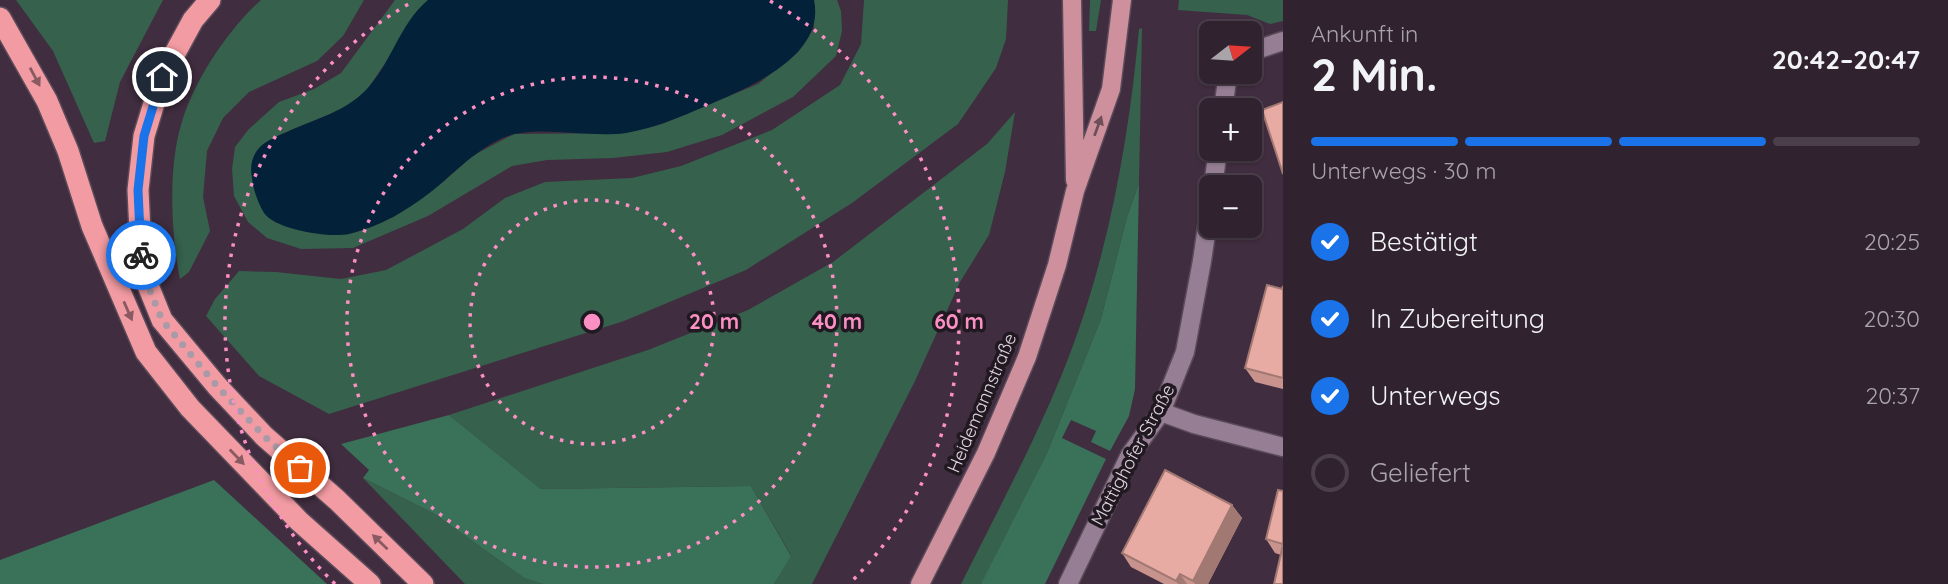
<!DOCTYPE html>
<html lang="de">
<meta charset="utf-8">
<style>
body{margin:0;font-family:Quicksand,sans-serif;background:#382a37;color:#f1f3f6;height:100vh;display:flex;flex-direction:column;font-size:26px;white-space:nowrap}
*{box-sizing:border-box;margin:0}
p{font-size:23px;color:#a8a4aa}
.icon{flex:none;width:38px;height:38px;fill:none;stroke:currentColor;stroke-width:2;stroke-linecap:round;stroke-linejoin:round}
.map{position:relative;flex:1;overflow:hidden}
.drawer{display:flex;flex-direction:column;background:#30222f;width:665px}
.drawer>*{flex:none}
.needle{width:46px;rotate:73deg}
.fabs{position:absolute;left:1199px;top:21px;display:grid;gap:14px}
.fabs a{display:grid;place-items:center;width:63px;height:63px;border-radius:10px;background:#30222f;box-shadow:0 2px 5px #0004,0 0 0 2px #4b3f4b;font-size:35px}
.pin{position:absolute;display:grid;place-items:center;width:60px;height:60px;color:#fff;margin:-30px;border:4px solid #fff;border-radius:50%;box-shadow:0 2px 7px #0007}
.courier{position:absolute;display:grid;place-items:center;width:70px;height:70px;margin:-35px;border:5px solid #1a73e8;border-radius:50%;background:#fff;color:#222;box-shadow:0 2px 9px #0007}
.summary em{font-style:normal;font-weight:700}
.summary div{display:flex;flex-direction:column-reverse}
.summary{display:flex;align-items:center;justify-content:space-between;height:119px;padding:0 28px}
h1{font-size:46px;font-weight:700;line-height:52px}
.bar{display:grid;grid-template-columns:repeat(4,1fr);gap:10px 7px;align-content:center;height:84px;padding:0 28px}
.bar i{height:9px;border-radius:5px;background:#4b3f4b}
.bar .selected{background:#1a73e8}
.bar p{grid-column:span 4}
ol{padding:0 28px;list-style:none}
li{display:flex;align-items:center;gap:21px;height:77px}
li p{margin-inline-start:auto}
li .icon{padding:7px;border-radius:50%;background:#1a73e8;color:#fff;stroke-width:4}
li:last-child{color:#a8a4aa}
li i{width:38px;height:38px;border:4px solid #4b3f4b;border-radius:50%}
main{display:flex;flex:1;min-height:0}
.map>svg:first-child{display:block}
.green{fill:#36614d}
.forest{fill:#397258}
.water{fill:#032139}
.lines{fill:none;stroke-linecap:round;stroke-linejoin:round}
.minor-casing{stroke:#5b4b5a;stroke-width:21}
.major-casing{stroke:#5b4b5a;stroke-width:21}
.highway-casing{stroke:#5b4b5a;stroke-width:24}
.minor{stroke:#967f94;stroke-width:18}
.major{stroke:#cd909c;stroke-width:18}
.highway{stroke:#f29ba2;stroke-width:21}
.wall{fill:#c8938c}
.shaded-wall{fill:#a27872}
.building{fill:#e8aba3;stroke:#a27872;stroke-width:2}
.oneway{fill:#8a5a62}
.oneway2{fill:#6e4f58}
.done{stroke:#a99aa8;stroke-width:7;stroke-dasharray:0 12.6}
.route{stroke:#1a73e8;stroke-width:9}
.ring{fill:none;stroke:#fc8fc3;stroke-width:3.5;stroke-dasharray:3.5 7}
.labels{text-anchor:middle;stroke-width:7;stroke-linejoin:round;paint-order:stroke}
.street-label{font-size:18px;fill:#e2d5e1;stroke:#211921}
.centre{fill:#fc8fc3;stroke:#211921;stroke-width:3.5}
.ring-label{font-size:21px;text-anchor:middle;font-weight:bold;fill:#fc8fc3;stroke:#211921;stroke-width:7;stroke-linejoin:round;paint-order:stroke}
</style>
<main>
<div class="map">
<svg width="1283" height="584" viewBox="0 0 1283 584">
<rect width="100%" height="100%" fill="#402d3f"/>
<path class="green" d="M16,0H163L120,82L105,141L94,143L53,51Z
M261,0H364L343,36L317,61L249,92L223,118L207,151L203,197L210,231L189,272L180,279C171,235 168,168 181,125C193,82 228,29 261,0Z
M395,0H428L367,90L351,104L335,112L277,136L392,218L443,182L472,156L514,134L624,133L662,124L758,84L798,52L814,28V0H837L841,11L842,31L836,56L793,97L722,135L667,152L613,158L547,160L512,166L428,216L353,248L301,249L267,238L248,222L234,196L232,169L235,147L248,130L279,102L314,89L341,73Z
M864,0H1008L1006,39L996,68L958,124L852,203L746,270L624,321L329,414L259,376L206,316L215,299L239,271L276,272L341,279L386,270L463,229L505,198L545,182L632,178L681,166L772,130L840,85L861,44Z
M1090,0H1101L1096,31H1089Z
M1179,0H1283V21L1270,24L1247,15L1178,10Z
M1142,28L1139,183L1127,217L1101,319L1047,453L983,581L981,584H961C995,516 1031,449 1060,379C1106,268 1128,148 1139,29Z
M1015,112L1005,172L989,235L960,282L914,383L812,584H774L791,555L751,486L541,489L449,415L648,350L748,310L833,262L987,144Z
M363,478L433,513L524,578L543,584H465Z"/>
<path class="forest" d="M1139,183L1135,389L1129,416L1110,451L1091,442L1096,431L1071,420L1062,438L1106,459L1045,584H981L1047,453L1101,319L1127,217Z
M449,415L541,489L751,486L791,556L774,584H543L524,578L433,513L363,478L369,470L341,444Z
M214,480L327,584H0V560Z"/>
<path class="water" d="M428,0H814C826,57 747,88 706,106C680,117 655,128 626,133C590,138 551,127 515,134C491,139 463,164 445,180C418,204 384,226 349,234C329,238 276,230 264,213C258,203 253,189 252,178C250,168 251,157 259,148C266,140 281,135 291,130C317,119 345,111 365,91C391,65 399,24 428,0Z"/>
<g class="lines">
<defs>
<path id="minor" d="M1250,52L1283,41
M1223,110L1227,80L1233,72
M1213,187L1218,149
M1161,412L1194,424L1283,447
M1068,584L1130,455L1161,412L1185,352L1202,261L1211,199"/>
<path id="major" d="M1072,0L1075,180
M920,584L986,453L1027,357L1057,265L1075,191L1111,89L1122,0"/>
<path id="highway" d="M210,0L193,20L162,77L144,136L138,190L141,253L147,283L162,320L217,386L264,436L337,500L423,584
M0,18L47,101L68,151L92,226L146,352L190,408L299,521L370,584"/>
</defs>
<use href="#minor" class="minor-casing"/>
<use href="#major" class="major-casing"/>
<use href="#highway" class="highway-casing"/>
<use href="#minor" class="minor"/>
<use href="#major" class="major"/>
<use href="#highway" class="highway"/>
</g>
<path class="wall" d="M1283,286V389L1255,382L1245,368Z
M1283,491V584L1281,555L1275,553L1266,539Z
M1232,505L1242,518L1208,584H1164L1131,567L1122,553Z"/>
<path class="shaded-wall" d="M1232,505L1242,518L1208,584H1195L1193,581Z
M1180,574L1187,584H1178L1176,581Z"/>
<path class="building" d="M1283,102V174L1262,110Z
M1267,285L1282,289L1283,286V378L1245,368Z
M1165,470L1232,505L1193,581L1180,574L1176,581L1122,553Z
M1278,490L1283,491V544L1266,539Z
M1283,545V584H1274Z"/>
<defs><path id="oneway-solid" d="M-6-.8H1V-3.2L6.5 0L1 3.2V.8H-6Z" transform="scale(1.75)"/></defs>
<g class="oneway">
<use href="#oneway-solid" transform="translate(35 77) rotate(62)"/>
<use href="#oneway-solid" transform="translate(128 311) rotate(66)"/>
<use href="#oneway-solid" transform="translate(237 457) rotate(46)"/>
<use href="#oneway-solid" transform="translate(380 542) rotate(-136)"/>
</g>
<use class="oneway2" href="#oneway-solid" transform="translate(1098 126) rotate(-70)"/>
<g class="lines">
<path class="done" d="M141,255L147,283L162,320L217,386L264,436L300,468"/>
<path class="route" d="M141,255L138,190L144,136L162,77"/>
</g>
<g class="ring">
<circle cx="592" cy="322" r="122"/>
<circle cx="592" cy="322" r="245"/>
<path d="M335 584A367 367 0 0 1 414 1M770 1A367 367 0 0 1 849 584"/>
</g>
<g class="labels">
<g class="street-label">
<text transform="translate(982 403) rotate(-67)" y="6">Heidemannstraße</text>
<text transform="translate(1133 455) rotate(-62)" y="6">Mattighofer Straße</text>
</g>
</g>
<circle cx="592" cy="322" r="10" class="centre"/>
<g class="ring-label">
<text x="714" y="329">20 m</text>
<text x="837" y="329">40 m</text>
<text x="959" y="329">60 m</text>
</g>
</svg>
<div class="fabs">
<a><svg class="needle" viewBox="-14 -14 28 28"><path d="M0-13l5 13h-10z" fill="#e53935"/><path d="M0 13l5-13h-10z" fill="#a8a4aa"/></svg></a>
<a>+</a>
<a>−</a>
</div>
<div class="pin" style="left:300px;top:468px;background:#ea580c"><svg class="icon" aria-label="bag" viewBox="0 0 24 24"><path d="M5 8h14l-1 12H6zM9 8a3 3 0 0 1 6 0"/></svg></div>
<div class="pin" style="left:162px;top:77px;background:#1f2937"><svg class="icon" aria-label="home" viewBox="0 0 24 24"><path d="M3 11l9-7 9 7M6 9v11h12V9"/></svg></div>
<div class="courier" style="left:141px;top:255px"><svg class="icon" aria-label="bike" viewBox="0 0 24 24"><circle cx="6" cy="16" r="4"/><circle cx="18" cy="16" r="4"/><path d="M6 16l4-8h5l3 8M10 8l3 8H6M13 5h3"/></svg></div>
</div>
<section class="drawer">
<div class="summary"><div><h1>2 Min.</h1><p>Ankunft in</p></div><em>20:42–20:47</em></div>
<div class="bar"><i class="selected"></i><i class="selected"></i><i class="selected"></i><i></i><p>Unterwegs · 30 m</p></div>
<ol>
<li><svg class="icon" aria-label="check" viewBox="0 0 24 24"><path d="M5 12l5 5 9-10"/></svg>Bestätigt<p>20:25</p></li>
<li><svg class="icon" aria-label="check" viewBox="0 0 24 24"><path d="M5 12l5 5 9-10"/></svg>In Zubereitung<p>20:30</p></li>
<li><svg class="icon" aria-label="check" viewBox="0 0 24 24"><path d="M5 12l5 5 9-10"/></svg>Unterwegs<p>20:37</p></li>
<li><i></i>Geliefert</li>
</ol>
</section>
</main>
